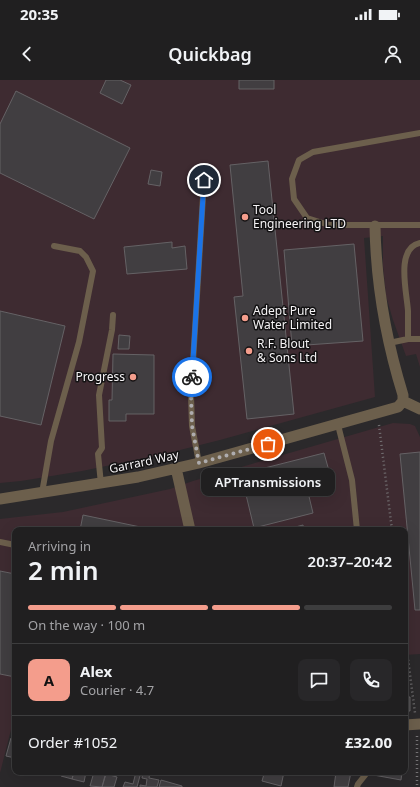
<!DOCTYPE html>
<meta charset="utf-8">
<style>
body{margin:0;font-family:"Noto Sans",sans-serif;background:#282729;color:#f1f3f6;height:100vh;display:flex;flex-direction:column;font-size:15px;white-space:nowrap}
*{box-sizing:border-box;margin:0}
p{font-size:13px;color:#a2a2a5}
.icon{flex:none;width:22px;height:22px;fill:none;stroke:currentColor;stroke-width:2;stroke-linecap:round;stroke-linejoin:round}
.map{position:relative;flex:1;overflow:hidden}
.details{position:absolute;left:12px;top:447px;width:396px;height:248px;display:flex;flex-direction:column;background:#201f20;border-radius:8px;box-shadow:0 4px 16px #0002,0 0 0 1px #3d3d3e}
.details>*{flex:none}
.pin{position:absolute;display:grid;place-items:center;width:34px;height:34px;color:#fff;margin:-17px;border:2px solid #fff;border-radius:50%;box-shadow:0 1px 4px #0007}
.courier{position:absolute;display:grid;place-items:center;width:40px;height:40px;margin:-20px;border:3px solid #1a73e8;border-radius:50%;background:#fff;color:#222;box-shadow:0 1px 5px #0007}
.bubble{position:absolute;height:28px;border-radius:8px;background:#201f20;box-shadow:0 4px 16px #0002,0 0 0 1px #3d3d3e;font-size:13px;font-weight:600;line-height:28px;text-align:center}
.headline em{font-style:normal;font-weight:600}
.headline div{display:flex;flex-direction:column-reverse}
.headline{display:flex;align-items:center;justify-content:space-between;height:68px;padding:0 16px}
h1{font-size:26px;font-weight:600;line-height:30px}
.bar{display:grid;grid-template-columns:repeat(4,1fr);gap:6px 4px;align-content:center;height:48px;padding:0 16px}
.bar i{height:5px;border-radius:3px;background:#3d3d3e}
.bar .on{background:#f49d8c}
.bar p{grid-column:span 4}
.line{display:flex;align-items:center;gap:10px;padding:0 16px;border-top:1px solid #3d3d3e}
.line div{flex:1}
.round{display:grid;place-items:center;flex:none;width:42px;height:42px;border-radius:8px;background:#282729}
.status{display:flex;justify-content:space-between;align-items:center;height:28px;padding:0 20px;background:#201f20;direction:ltr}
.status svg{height:11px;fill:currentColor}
header{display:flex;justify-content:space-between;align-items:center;height:52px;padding:0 16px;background:#201f20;font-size:18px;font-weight:600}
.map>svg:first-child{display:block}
.industrial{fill:#3e2b31}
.building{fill:#413e41;stroke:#656265}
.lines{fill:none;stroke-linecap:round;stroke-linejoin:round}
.path{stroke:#757375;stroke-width:2.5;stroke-dasharray:1 3;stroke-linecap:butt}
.service{stroke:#6c5f4c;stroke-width:6}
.minor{stroke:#6c5f4c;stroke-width:11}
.done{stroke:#aeacae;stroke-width:4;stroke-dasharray:0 7.2}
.route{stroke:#1a73e8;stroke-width:5}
.poi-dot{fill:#f49d8c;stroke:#131213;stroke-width:1.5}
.labels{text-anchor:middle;stroke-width:3;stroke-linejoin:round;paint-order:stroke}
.poi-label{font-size:12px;fill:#f5f3f5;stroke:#131213;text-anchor:start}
.street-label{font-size:12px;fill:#f5f3f5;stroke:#131213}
</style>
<div class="status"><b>20:35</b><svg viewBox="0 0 49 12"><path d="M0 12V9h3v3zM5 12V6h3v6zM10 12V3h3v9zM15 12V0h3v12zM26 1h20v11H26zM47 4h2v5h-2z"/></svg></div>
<header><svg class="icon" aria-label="back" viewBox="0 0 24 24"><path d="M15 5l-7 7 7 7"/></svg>Quickbag<svg class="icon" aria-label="person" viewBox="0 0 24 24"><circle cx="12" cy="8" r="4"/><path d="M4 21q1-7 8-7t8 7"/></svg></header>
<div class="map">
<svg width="420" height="707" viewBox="0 0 420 707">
<rect width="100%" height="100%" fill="#2b292b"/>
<path class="industrial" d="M0,0H420V287L416,274L406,276L393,240L386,216L383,186V156L364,158L375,317L220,360L164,374L82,391L21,401L0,403Z
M393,343L410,344L415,346L420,357V574L405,575V450H15V634L0,693V439L63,432L170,409L193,401Z"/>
<path class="building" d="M106,0H120L131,5L122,24L100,13Z
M239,0H274V9H239Z
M16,11L130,68L94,139L0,93V44Z
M268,81L294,334L247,339L234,217L243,216L230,85Z
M151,90L162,92L160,106L148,104Z
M172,162V168L185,166L187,189L127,194L124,167Z
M354,164L363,261L292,266L284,170Z
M0,231L65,246L41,345L0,336Z
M119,255L130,256L129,269H118Z
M113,274L154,275V334H126V341H109V320H112Z
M420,372V530H415L400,374Z
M324,373L331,398L306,404L313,433L254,448L241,394Z
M83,435L150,449L80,450Z
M303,445L304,450H284Z
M0,491L15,494V597L0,594Z
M405,617H410V631H405Z
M11,658L15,659V678L6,676Z
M63,692H74L72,699L61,696Z
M74,692H86L84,702L72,699Z
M94,692H106L102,707L90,706Z
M136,692H141L137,707H123L125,702L133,704Z
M143,692H150L149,698L159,700L157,707H140V705L146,706L147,699L142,698Z
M257,692H284L281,706L262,701L264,694Z
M336,692H351L348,707H334Z
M357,692H402L401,700Z
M106,694L117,697L114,707H102Z
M161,700L182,706V707H159Z"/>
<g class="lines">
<path class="path" d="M379,345L392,450
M405,556L415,633
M417,656V707"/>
<path class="service" d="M420,53L313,72L299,80L292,99L294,119L307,138L329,145H420
M408,259H420
M389,263L408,259C408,249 408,240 408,231C407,213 395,168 420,163
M338,345L352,400L357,450
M199,383L192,346L191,315L204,100
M101,404L98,374L102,368L99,315L112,250L113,235
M42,413L51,361L79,262L93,191L86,177L80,171L54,166
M0,462L15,465
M357,707L358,704L366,694"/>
<path class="minor" d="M403,321L420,329
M176,388L190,450
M0,419L138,397L199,383L398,327L403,321V315C386,260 376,204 375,146
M405,645L420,644"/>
</g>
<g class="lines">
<path class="done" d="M192,297L191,315L192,346L199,383L268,364"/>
<path class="route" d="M192,297L204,100"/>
</g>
<g class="poi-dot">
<circle cx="245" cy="137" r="4"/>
<circle cx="245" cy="238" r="4"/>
<circle cx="249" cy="271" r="4"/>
<circle cx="133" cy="297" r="4"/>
</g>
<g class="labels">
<g class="poi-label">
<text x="253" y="134">Tool<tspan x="253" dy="14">Engineering LTD</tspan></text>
<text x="253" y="235">Adept Pure<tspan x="253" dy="14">Water Limited</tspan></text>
<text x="257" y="268">R.F. Blout<tspan x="257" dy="14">&amp; Sons Ltd</tspan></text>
<text x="125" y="301" text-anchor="end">Progress</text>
</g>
<g class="street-label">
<text transform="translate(144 382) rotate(-12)" y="4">Garrard Way</text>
</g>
</g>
</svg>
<div class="pin" style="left:268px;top:364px;background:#ea580c"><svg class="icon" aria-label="bag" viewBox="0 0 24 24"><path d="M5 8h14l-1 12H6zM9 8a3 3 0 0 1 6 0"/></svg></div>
<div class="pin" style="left:204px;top:100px;background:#1f2937"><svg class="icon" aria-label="home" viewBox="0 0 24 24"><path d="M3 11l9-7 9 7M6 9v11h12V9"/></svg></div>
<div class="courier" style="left:192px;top:297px"><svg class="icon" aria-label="bike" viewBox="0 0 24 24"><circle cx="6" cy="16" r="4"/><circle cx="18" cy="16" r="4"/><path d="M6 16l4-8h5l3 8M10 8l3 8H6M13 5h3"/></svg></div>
<div class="bubble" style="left:201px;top:388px;width:134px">APTransmissions</div>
<section class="details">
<div class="headline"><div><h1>2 min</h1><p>Arriving in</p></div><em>20:37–20:42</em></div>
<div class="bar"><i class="on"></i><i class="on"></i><i class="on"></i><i></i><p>On the way · 100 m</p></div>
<div class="line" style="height:72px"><b class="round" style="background:#f49d8c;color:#111">A</b><div><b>Alex</b><p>Courier · 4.7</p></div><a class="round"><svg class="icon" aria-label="chat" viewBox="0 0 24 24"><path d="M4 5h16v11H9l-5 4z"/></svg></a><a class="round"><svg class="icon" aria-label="phone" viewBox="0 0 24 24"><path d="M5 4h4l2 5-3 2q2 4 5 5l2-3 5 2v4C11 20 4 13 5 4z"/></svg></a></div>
<div class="line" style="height:52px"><div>Order #1052</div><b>£32.00</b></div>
</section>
</div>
